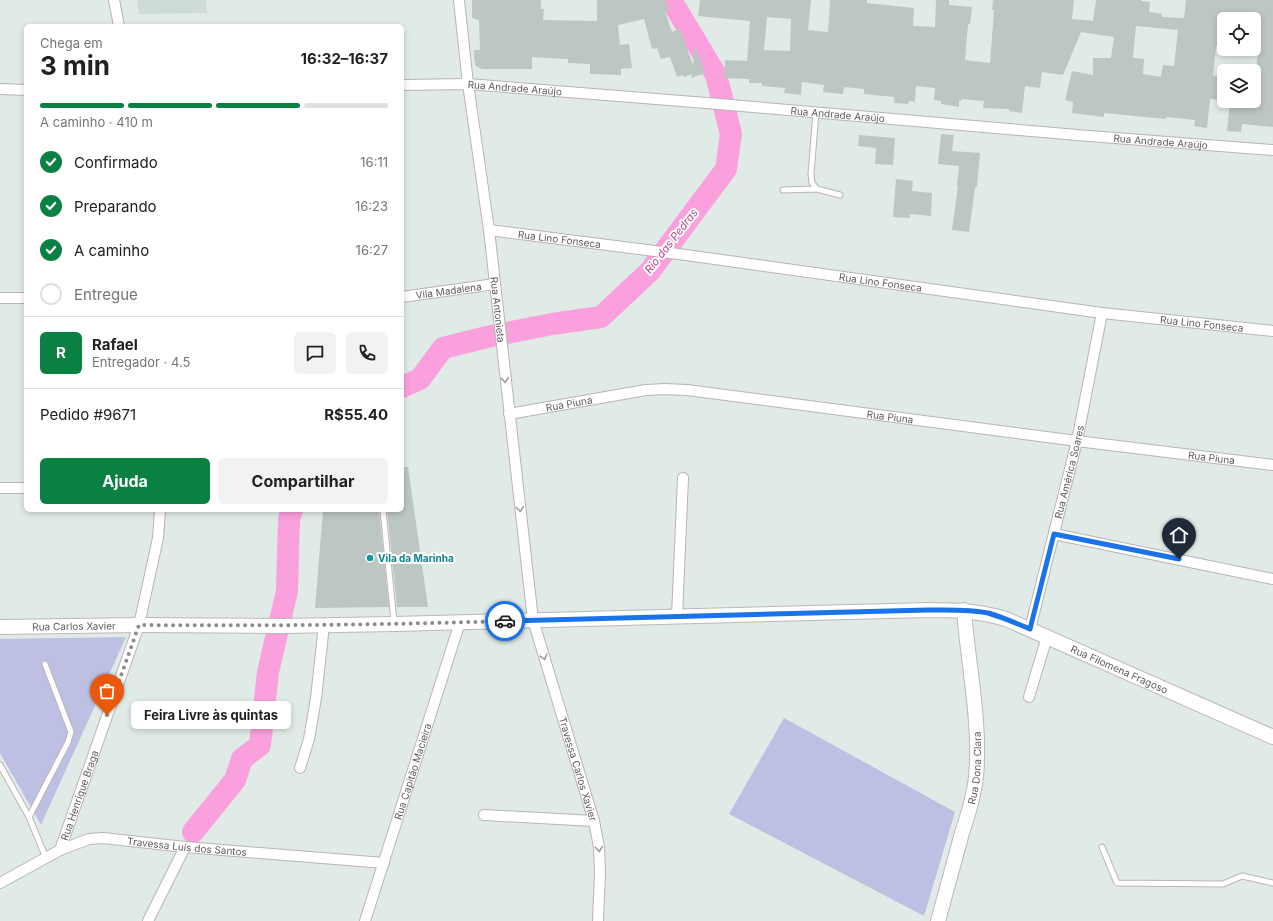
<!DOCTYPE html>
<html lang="pt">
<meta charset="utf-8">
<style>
body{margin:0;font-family:Inter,sans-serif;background:#f2f2f2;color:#202124;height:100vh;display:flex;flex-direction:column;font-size:15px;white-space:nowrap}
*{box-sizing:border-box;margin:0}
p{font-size:13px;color:#757577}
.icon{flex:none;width:22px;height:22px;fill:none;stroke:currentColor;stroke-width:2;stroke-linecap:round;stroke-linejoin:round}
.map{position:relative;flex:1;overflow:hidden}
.drawer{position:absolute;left:24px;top:24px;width:380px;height:488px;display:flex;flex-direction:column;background:#fff;border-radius:6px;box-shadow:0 2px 6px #0003}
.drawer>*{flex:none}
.tools{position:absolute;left:1217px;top:12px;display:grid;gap:8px}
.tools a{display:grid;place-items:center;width:44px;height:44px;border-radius:6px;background:#fff;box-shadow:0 2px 6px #0003;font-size:20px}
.pin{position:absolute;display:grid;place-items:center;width:34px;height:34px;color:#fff;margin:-41px -17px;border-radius:50% 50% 50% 0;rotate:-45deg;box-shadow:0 0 4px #0007}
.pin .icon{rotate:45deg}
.courier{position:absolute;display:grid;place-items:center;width:40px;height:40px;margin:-20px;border:3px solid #1a73e8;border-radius:50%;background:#fff;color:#222;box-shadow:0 1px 5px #0007}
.bubble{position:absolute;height:28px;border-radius:6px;background:#fff;box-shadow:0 2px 6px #0003;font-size:13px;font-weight:700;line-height:28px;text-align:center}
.headline em{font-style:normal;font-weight:700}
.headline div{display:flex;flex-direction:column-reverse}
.headline{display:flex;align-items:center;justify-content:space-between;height:68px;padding:0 16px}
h1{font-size:26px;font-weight:700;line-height:30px}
.bar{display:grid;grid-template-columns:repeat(4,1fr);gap:6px 4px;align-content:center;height:48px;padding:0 16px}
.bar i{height:5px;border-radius:3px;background:#e0e0e0}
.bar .selected{background:#0b8043}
.bar p{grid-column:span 4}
.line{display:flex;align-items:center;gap:10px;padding:0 16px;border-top:1px solid #e0e0e0}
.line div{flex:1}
.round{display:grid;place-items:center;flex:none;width:42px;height:42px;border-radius:6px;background:#f2f2f2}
ol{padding:0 16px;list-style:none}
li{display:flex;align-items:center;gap:12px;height:44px}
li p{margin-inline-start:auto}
li .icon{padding:4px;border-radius:50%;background:#0b8043;color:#fff;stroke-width:4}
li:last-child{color:#757577}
li i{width:22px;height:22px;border:2px solid #e0e0e0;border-radius:50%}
.button{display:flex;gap:8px;margin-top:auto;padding:8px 16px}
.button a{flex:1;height:46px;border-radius:6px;background:#0b8043;color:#fff;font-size:16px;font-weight:700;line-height:46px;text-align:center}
.button a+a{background:#f2f2f2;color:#202124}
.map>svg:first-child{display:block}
.education{fill:#cedbd6}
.green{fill:#bdc0e2}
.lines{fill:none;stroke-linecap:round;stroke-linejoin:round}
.river{stroke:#faa0dc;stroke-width:22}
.building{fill:#bcc6c2;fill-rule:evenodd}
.lane-casing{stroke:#bab3b6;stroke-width:7}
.street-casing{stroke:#bab3b6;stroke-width:12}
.secondary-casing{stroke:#beb6ba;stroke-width:16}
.lane{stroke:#fff;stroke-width:5}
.street{stroke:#fff;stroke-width:10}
.secondary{stroke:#fff;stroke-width:14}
.oneway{stroke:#a09b9e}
.done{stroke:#8d8c8d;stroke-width:4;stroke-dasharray:0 7.2}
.route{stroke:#1a73e8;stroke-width:5}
.culture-dot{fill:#0f9aa8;stroke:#fff;stroke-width:1.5}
.labels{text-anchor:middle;stroke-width:4;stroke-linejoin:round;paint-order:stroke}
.street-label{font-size:10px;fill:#60595d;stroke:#fff}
.culture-label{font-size:10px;font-weight:bold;fill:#0d838f;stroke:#fff;text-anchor:start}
.water-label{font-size:11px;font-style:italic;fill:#bb458b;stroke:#fff}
</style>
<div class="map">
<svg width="1273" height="921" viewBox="0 0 1273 921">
<rect width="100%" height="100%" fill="#e0ebe7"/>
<path class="education" d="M137,0H206L207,13L139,14Z"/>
<path class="green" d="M126,637L41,825L0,753V639Z
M784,718L955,812L924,916L729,814Z"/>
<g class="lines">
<path class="river" d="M402,387L420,379L443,348L487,337L552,324L601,317L650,271L726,169L731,134L716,75L671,0
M193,832L235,780L242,759L260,745L268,672L287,591L289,519L292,510"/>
</g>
<path class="building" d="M472,0H541V9H544L543,20L597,21V0H665L669,11L665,12L672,32L680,29L693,65L695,46L705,73L691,78L692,74L684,77L683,75L677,77L670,57L661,59L657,48L652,49L644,19L618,25L620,45L629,44L632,68L621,69V75L590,74V64L568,63V59L548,58L532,57V69H482L476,66L474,59V50H480L479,20L472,18Z
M700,0H811L808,30L828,32L830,0H867V3L914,8L913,26L935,27L936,0H949V5L972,7L970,24H968L965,60L990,63L994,10H992L993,0H1074L1072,19L1093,21L1096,0H1141V1L1150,2L1149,12L1162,14V17L1184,18L1186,0H1273V127L1242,124L1241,132L1227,131L1230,101H1254L1258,50H1254V14L1224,12V47L1216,46L1213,76L1224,77V100L1210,99L1207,128L1194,126L1195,120L1166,117V119L1104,113V117L1072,113L1073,102L1065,100L1072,71L1093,75V58H1111L1114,37L1081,32L1063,75L1042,72L1040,88L1025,86L1022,113L1009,111V109L983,108L984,101L962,99L961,101H959V107L941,104V101L934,100L935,88L916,86L915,102L909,101L908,104L894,103V97L864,94V89L844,87L843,94L823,92L824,85L802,82L801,95L784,93L785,88L762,86V83H749V79L724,78L725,60L747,61L750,21L698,16ZM767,17L791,19L790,51L764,50ZM1136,26L1178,30L1174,66L1163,65L1161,77L1143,74L1144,59L1133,58Z
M941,134L954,135L952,151L980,153L977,187H975L969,232L952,230L958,186H957L959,166L938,164Z
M859,135L895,138L893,165L875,164L876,148L858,146Z
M896,179L913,181L912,191L932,193L931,216L910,214V218L893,217Z
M402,467H408L428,607H397L387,510H402Z
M323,510H379L389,607L315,608Z"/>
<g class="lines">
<defs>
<path id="lane" d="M816,112L811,174L812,183L817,189L840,195
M783,190L817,189
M383,510L394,622
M0,765L29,817L46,858
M29,817L68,742L71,732L45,664
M1102,847L1117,883L1223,884L1242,876L1273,883"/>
<g id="street">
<path d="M114,0L119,26"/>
<path id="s1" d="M459,0L468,84L489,230L533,620L594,821L599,847L600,873L598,921"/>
<path id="s2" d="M402,85L468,84L719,104L1089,136L1273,150"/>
<path d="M0,89L26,90"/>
<path id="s3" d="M489,230L686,255L1102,313L1273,331"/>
<path id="s4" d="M402,297L495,284"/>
<path d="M0,298H26"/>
<path id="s5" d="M509,414L646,390L665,389L687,390L1077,441L1273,465"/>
<path d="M0,488H26"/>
<path d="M1054,534L1273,579"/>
<path d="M677,616L683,478"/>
<path id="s6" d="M1030,629L1077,441L1102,313"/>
<path d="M1029,697L1047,637"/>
<path d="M300,768L309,739L316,698L324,625"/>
<path d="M484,815L594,821"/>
<path id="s7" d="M60,850L139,625L158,538L160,510"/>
<path id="s8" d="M0,883L60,850L89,839L103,838L185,847L384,863"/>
<path d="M148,921L185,847"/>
<path id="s9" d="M365,921L460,622"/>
</g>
<g id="secondary">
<path id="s10" d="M0,627L139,625L282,626L394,624L928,610C956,610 979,611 1006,619L1273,737"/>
<path id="s11" d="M938,921C946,892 954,862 962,833C968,815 974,796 976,777C981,722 968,665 964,610"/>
</g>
</defs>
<use href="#lane" class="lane-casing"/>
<use href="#street" class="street-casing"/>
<use href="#secondary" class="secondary-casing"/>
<use href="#lane" class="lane"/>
<use href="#street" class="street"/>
<use href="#secondary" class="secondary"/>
</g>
<defs><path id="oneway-chevron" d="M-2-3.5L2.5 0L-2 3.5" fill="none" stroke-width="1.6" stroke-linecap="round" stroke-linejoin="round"/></defs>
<g class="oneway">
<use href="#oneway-chevron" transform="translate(505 380) rotate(84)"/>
<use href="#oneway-chevron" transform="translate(520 509) rotate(83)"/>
<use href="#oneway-chevron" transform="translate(544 657) rotate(73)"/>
<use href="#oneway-chevron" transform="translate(599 849) rotate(85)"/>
</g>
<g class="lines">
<path class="done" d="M107,715L139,625C261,626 383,625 505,621"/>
<path class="route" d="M505,621L928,610C948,610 969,609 988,613C1002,617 1016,623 1030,629L1054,534L1179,559"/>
</g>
<circle class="culture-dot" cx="370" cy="558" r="4"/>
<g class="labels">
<g class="street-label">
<text dy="4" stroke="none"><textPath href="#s2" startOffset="113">Rua Andrade Araújo</textPath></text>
<text dy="4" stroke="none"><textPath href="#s2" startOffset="437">Rua Andrade Araújo</textPath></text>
<text dy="4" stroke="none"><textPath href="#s2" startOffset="761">Rua Andrade Araújo</textPath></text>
<text dy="4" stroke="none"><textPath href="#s3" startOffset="71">Rua Lino Fonseca</textPath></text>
<text dy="4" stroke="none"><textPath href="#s3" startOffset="395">Rua Lino Fonseca</textPath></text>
<text dy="4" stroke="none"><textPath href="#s4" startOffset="47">Vila Madalena</textPath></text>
<text dy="4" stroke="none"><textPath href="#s1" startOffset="312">Rua Antonieta</textPath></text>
<text dy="4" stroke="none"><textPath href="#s3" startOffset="719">Rua Lino Fonseca</textPath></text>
<text dy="4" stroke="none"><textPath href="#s5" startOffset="61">Rua Piuna</textPath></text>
<text dy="4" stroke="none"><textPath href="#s5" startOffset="385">Rua Piuna</textPath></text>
<text dy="4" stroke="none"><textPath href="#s5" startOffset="709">Rua Piuna</textPath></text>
<text dy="4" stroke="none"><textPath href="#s6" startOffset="162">Rua América Soares</textPath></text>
<text dy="4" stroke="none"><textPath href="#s10" startOffset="74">Rua Carlos Xavier</textPath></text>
<text dy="4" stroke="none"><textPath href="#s10" startOffset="1131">Rua Filomena Fragoso</textPath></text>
<text dy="4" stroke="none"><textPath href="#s11" startOffset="158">Rua Dona Clara</textPath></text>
<text dy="4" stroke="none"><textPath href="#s1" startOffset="780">Travessa Carlos Xavier</textPath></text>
<text dy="4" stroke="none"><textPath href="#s9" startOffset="157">Rua Capitão Macieira</textPath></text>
<text dy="4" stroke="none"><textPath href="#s7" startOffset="58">Rua Henrique Braga</textPath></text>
<text dy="4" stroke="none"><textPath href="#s8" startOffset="198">Travessa Luís dos Santos</textPath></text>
</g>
<g class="culture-label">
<text x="378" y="562">Vila da Marinha</text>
</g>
<g class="water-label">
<text transform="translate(671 241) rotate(-52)" y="4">Rio das Pedras</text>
</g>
</g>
</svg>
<div class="tools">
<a><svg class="icon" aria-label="locate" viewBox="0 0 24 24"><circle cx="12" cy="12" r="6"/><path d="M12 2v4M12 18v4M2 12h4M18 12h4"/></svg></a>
<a><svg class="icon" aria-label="layers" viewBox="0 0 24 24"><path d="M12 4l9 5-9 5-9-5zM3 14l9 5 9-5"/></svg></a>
</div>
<div class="pin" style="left:107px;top:715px;background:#ea580c"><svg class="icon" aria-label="bag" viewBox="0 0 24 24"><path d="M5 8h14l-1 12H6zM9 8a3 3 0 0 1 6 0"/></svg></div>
<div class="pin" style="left:1179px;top:559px;background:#1f2937"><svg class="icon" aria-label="home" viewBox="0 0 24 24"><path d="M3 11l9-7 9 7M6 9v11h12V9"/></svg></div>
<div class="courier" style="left:505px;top:621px"><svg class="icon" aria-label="car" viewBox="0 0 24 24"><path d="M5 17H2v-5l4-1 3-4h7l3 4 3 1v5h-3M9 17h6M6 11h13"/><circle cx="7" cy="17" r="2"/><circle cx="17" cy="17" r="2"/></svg></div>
<div class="bubble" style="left:131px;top:701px;width:160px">Feira Livre às quintas</div>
<section class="drawer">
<div class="headline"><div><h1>3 min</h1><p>Chega em</p></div><em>16:32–16:37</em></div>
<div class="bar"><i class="selected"></i><i class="selected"></i><i class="selected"></i><i></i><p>A caminho · 410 m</p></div>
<ol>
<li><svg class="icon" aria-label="check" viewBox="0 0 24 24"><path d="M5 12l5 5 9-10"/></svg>Confirmado<p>16:11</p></li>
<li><svg class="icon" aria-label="check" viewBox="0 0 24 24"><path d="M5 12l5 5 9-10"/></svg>Preparando<p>16:23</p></li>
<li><svg class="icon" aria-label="check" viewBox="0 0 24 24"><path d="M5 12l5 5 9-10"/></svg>A caminho<p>16:27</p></li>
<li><i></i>Entregue</li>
</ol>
<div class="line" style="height:72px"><b class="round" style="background:#0b8043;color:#fff">R</b><div><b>Rafael</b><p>Entregador · 4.5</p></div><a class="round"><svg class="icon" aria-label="chat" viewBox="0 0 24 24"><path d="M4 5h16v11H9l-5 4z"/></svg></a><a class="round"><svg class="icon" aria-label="phone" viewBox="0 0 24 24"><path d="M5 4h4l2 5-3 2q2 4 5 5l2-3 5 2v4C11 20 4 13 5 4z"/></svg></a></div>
<div class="line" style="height:52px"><div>Pedido #9671</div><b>R$55.40</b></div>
<div class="button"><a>Ajuda</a><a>Compartilhar</a></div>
</section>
</div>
